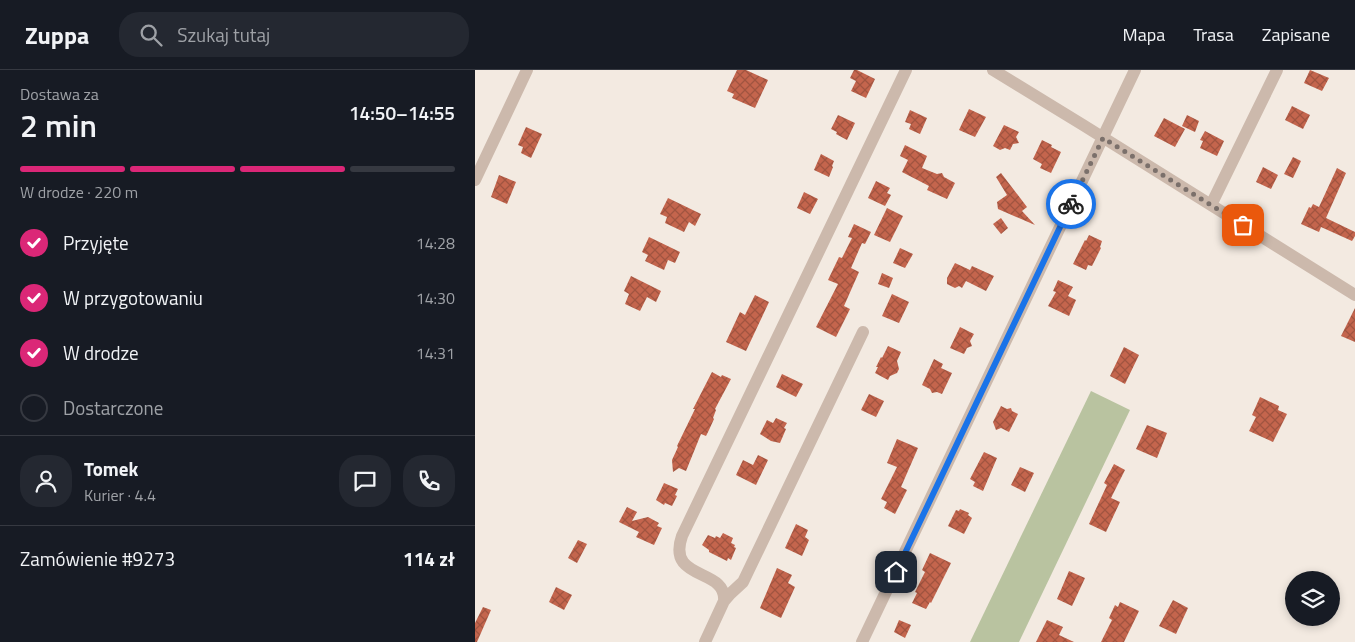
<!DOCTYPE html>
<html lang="pl">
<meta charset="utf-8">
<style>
body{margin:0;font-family:"Titillium Web",sans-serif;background:#242831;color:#f1f3f6;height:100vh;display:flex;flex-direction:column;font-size:19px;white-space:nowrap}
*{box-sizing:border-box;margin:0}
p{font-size:16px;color:#9ea1a6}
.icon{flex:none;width:28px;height:28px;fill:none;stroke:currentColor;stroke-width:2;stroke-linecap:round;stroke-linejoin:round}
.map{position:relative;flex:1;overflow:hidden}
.sheet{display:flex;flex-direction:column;background:#171b24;width:475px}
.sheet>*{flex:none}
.tools{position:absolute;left:810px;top:501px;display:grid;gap:10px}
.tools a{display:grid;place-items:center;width:55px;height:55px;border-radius:50%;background:#171b24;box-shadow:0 2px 8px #0003;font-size:25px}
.pin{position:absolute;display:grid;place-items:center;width:42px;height:42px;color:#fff;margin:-21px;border-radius:10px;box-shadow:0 2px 8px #0006}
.courier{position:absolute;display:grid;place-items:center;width:50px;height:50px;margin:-25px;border:4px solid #1a73e8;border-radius:50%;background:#fff;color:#222;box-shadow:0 1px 6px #0007}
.head em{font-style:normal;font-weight:600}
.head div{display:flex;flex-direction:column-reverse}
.head{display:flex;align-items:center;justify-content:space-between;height:85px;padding:0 20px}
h1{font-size:32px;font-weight:600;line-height:38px}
.bar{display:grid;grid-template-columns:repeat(4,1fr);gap:8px 5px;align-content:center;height:60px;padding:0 20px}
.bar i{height:6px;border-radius:4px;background:#363941}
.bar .selected{background:#db2777}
.bar p{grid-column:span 4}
.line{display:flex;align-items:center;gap:12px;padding:0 20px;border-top:1px solid #363941}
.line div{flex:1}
.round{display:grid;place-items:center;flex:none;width:52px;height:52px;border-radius:20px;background:#242831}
ol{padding:0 20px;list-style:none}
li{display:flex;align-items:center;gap:15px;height:55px}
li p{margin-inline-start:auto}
li .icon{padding:5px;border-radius:50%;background:#db2777;color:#fff;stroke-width:4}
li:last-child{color:#9ea1a6}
li i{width:28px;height:28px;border:2px solid #363941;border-radius:50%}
header{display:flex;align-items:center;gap:30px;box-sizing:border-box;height:70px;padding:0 25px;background:#171b24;border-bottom:1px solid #363941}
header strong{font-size:24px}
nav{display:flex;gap:28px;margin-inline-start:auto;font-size:18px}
.search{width:350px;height:45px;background:#242831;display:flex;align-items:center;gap:12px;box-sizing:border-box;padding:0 18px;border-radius:20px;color:#9ea1a6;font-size:19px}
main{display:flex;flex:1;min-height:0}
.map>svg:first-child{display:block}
.green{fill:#b9c3a0}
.building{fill:url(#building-cross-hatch)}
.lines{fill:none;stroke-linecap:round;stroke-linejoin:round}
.street{stroke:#ccb9ac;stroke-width:12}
.done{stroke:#7b706b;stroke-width:5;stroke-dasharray:0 9}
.route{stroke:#1a73e8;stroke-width:6}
</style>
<header>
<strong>Zuppa</strong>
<div class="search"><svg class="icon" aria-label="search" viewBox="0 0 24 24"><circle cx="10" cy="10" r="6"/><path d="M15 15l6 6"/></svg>Szukaj tutaj</div>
<nav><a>Mapa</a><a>Trasa</a><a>Zapisane</a></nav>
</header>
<main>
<section class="sheet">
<div class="head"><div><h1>2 min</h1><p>Dostawa za</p></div><em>14:50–14:55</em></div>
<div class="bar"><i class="selected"></i><i class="selected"></i><i class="selected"></i><i></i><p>W drodze · 220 m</p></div>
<ol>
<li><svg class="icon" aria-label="check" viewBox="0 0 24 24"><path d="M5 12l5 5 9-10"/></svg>Przyjęte<p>14:28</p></li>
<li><svg class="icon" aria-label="check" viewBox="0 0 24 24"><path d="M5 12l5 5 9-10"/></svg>W przygotowaniu<p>14:30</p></li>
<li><svg class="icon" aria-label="check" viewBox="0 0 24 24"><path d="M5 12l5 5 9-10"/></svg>W drodze<p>14:31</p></li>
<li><i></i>Dostarczone</li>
</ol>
<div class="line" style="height:90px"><a class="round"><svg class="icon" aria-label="person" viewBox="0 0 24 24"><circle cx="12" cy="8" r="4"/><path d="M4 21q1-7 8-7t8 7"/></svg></a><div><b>Tomek</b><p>Kurier · 4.4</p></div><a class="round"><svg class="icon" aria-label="chat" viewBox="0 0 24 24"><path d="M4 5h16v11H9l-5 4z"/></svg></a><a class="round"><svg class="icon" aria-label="phone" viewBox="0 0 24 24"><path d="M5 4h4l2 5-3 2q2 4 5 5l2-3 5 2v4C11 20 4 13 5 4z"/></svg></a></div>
<div class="line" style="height:65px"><div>Zamówienie #9273</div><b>114 zł</b></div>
</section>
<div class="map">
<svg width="880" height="572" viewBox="0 0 880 572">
<defs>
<pattern id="building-cross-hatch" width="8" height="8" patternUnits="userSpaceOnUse" patternTransform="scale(1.25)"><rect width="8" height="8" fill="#c4654d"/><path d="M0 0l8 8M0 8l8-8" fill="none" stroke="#a05440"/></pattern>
</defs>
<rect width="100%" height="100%" fill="#f3eae1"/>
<path class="green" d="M616,321L655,340L544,572H495Z"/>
<path class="building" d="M262,0H271L293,10L280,38L257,28L259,24L252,21Z
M379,0H382L400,9L391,28L376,21L381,11L375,8Z
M835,0L854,8L847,21L829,13Z
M817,36L835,45L828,59L810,50Z
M494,39L511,47L500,67L484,60Z
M435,40L452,48L445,64L434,59L436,54L430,52Z
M363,45L380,53L372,70L361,64L362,62L356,59Z
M712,45L724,51L720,62L707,56Z
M689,48L710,59L700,77L679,66Z
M529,55L544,62L541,67L544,73L538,74L535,80L530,78L525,80L518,76Z
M51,57L67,64L56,88L46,83L48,77L43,75Z
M730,61L749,71L742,86L725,78L728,71L725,70Z
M567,70L577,75L576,77L586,82L576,103L565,98L567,94L558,89Z
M430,75L452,86L447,98L462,104L467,103L469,107L480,113L472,129L452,120L454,116L427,102L433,90L425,86Z
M346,84L359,91L357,96L358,97L354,107L339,100Z
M818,87L826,91L818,108L809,104Z
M788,97L803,105L796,119L781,112Z
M862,98L871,103L851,148L880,162V166L877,171L846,157L844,162L826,154L834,137L836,138L838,134L844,137Z
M526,103L552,137L547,141L560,155L523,139L522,132L532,125L521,107Z
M24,105L41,112L32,134L16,127Z
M401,111L415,118L412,123L416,125L410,136L393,128Z
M329,122L343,129L335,144L322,138Z
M193,128L226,144L220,156L214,152L209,162L190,153L192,147L185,144Z
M412,138L428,146L415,172L399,165Z
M526,148L533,158L526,164L518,154Z
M379,154L396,162L390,174L387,173L376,198L384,202L369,236L375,239L361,267L341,257L363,214L353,210L364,187L367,188L377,168L373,167Z
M614,165L627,171L625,177L626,178L617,196L613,195L611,200L598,194L610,170L611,171Z
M174,167L205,182L200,193L193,190L189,200L170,191L173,185L167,182Z
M425,178L438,184L430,198L418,193Z
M480,193L495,200L497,196L519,206L511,221L491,211L487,218L484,216L480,218L472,214V208Z
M407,203L418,208L414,218L403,214Z
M156,206L186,221L181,232L172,227L165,241L150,234L154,224L149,221Z
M583,210L598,217L593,226L601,230L594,246L573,236L581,222L578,221Z
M417,224L434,232L424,253L407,246Z
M280,225L294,232L271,281L251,272L265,242L270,245Z
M880,238V272L866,266Z
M485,257L499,264L495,271L497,276L492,278L489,284L475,278Z
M413,276L426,282L422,291L424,299L422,303L415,306L413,310L400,303L403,297H401L406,287L407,288Z
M649,277L664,285L650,314L635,306Z
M459,289L468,294L466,298L477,303L467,324L462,322L457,323L455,319L447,315Z
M237,302L246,307L247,305L256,309L240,339L241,340L238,348L239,349L234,360L231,366L226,364L211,401L204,398L198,402L197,390L203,377L202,376L220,339H218Z
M307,304L328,314L321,327L301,317Z
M394,324L409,331L401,347L386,340Z
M785,327L804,336L803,340L812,344L798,372L774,361L781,347L777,345Z
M526,336L532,339L536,338L537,341L543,344L534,362L526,358L521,360L518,352Z
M301,348L312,353L309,358L311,359L305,373L296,371L285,364L292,350L298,353Z
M672,355L692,363L682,388L661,379Z
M422,369L443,378L426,417L432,420L420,444L409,438L412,432L406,429L422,397L412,393Z
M509,382L522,388L508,421L498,416L500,412L495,409Z
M283,385L293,390L281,415L261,405L268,390L278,395Z
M639,394L650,400L636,428L645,432L631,462L614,454L632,415L629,413Z
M545,397L559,403L550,422L536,415Z
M189,413L203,419L200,425L202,426L197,436L190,433L189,435L181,430Z
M152,437L162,442L157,451L173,447L184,453L182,456L187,458L179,475L161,467L164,462L144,452Z
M485,439L494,443L493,445L497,448L489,464L473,456L481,440L484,441Z
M321,454L333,460L330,467L334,470L327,486L310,478Z
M248,463L258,468L256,473L260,475L259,477L261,478L256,490L253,488L252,491L234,482V480L227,475L233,465L240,468L241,466L245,468Z
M103,470L112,474L102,493L93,488Z
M455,483L476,493L456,533L455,532L451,539L437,533L442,523L440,522L450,502L447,500Z
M302,498L317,505L313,513L320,517L306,548L285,538Z
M594,501L610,508L597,536L582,529Z
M81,517L97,525L89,540L74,532Z
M698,530L713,538L701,564L684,556Z
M645,532L664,541L649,572H626L637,550L634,548L640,535L643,537Z
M8,537L16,540L2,572H0V553Z
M424,550L436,555L430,568L419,562Z
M572,550L588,557L584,565L599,572H561Z"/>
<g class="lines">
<path class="street" d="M518,0L608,55L880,225
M0,110L52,0
M736,135L802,0
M249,531L255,524L268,512L388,262
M230,572L249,531C252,497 191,512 207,466L431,0
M387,572L660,0"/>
</g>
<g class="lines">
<path class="done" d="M596,134L628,68L768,155"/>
<path class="route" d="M421,502L596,134"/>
</g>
</svg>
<div class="tools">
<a><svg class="icon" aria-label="layers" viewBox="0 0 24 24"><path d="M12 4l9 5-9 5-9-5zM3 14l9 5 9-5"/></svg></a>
</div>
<div class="pin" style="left:768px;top:155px;background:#ea580c"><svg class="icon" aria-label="bag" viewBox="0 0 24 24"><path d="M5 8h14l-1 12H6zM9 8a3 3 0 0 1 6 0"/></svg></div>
<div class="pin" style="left:421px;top:502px;background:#1f2937"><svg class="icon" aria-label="home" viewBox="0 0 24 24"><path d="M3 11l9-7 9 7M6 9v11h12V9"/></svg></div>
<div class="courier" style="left:596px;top:134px"><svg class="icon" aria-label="bike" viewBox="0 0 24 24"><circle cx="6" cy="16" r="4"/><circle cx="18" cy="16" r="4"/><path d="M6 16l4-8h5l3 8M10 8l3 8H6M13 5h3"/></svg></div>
</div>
</main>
